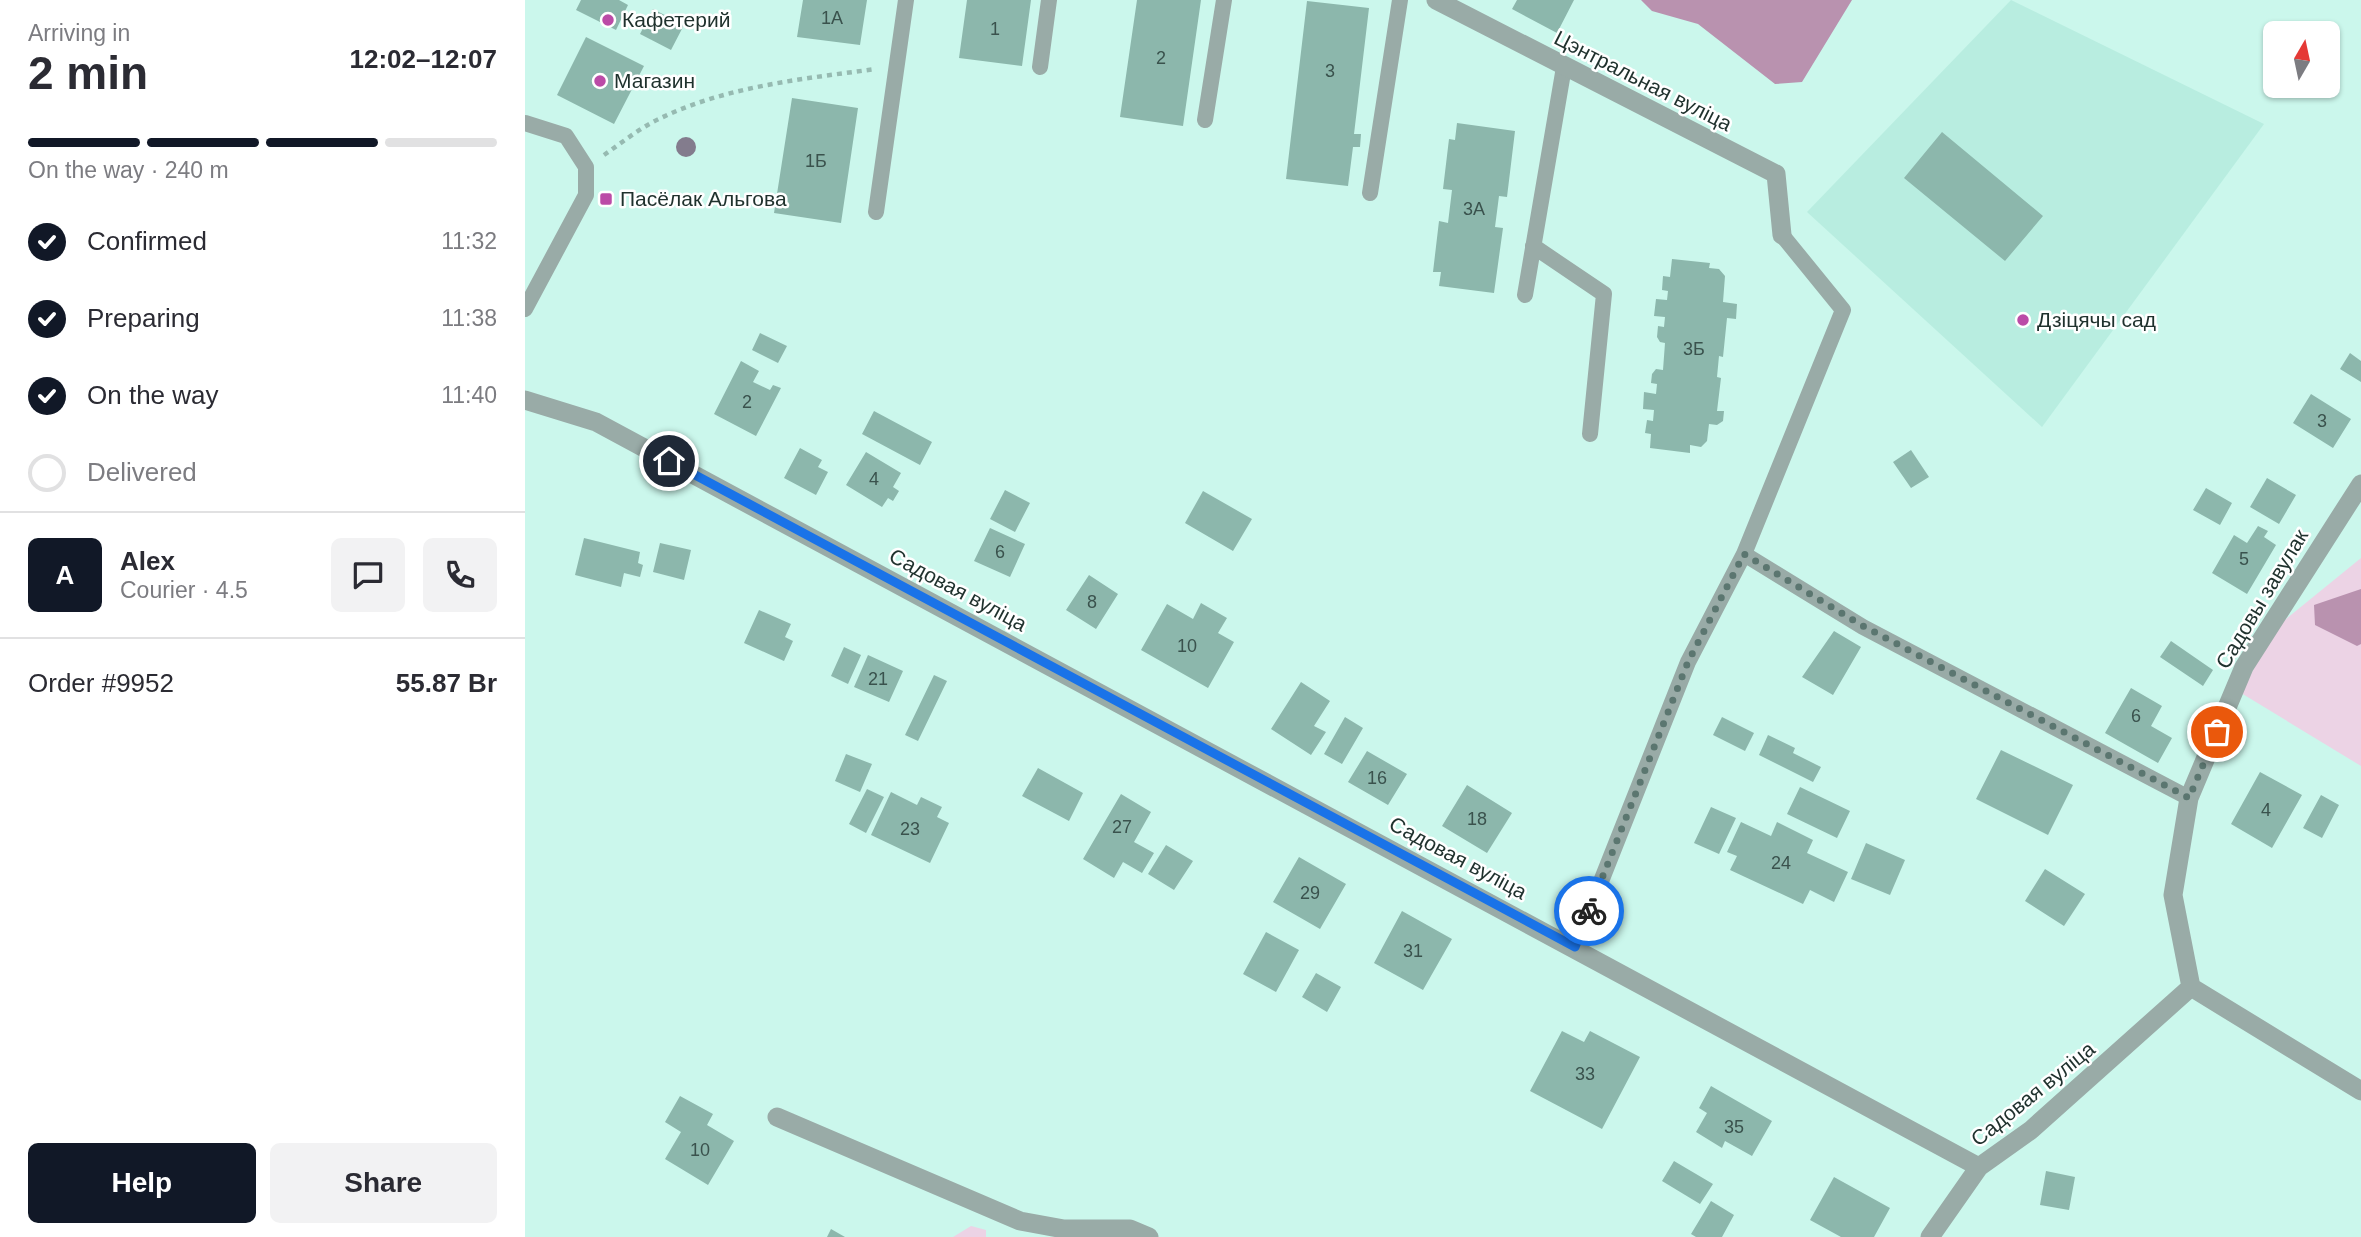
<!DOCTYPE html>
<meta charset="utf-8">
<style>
body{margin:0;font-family:Helvetica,sans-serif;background:#f2f2f3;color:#2b2b33;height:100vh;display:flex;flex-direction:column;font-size:26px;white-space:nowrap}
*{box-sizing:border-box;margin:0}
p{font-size:23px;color:#7c7c81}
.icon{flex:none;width:38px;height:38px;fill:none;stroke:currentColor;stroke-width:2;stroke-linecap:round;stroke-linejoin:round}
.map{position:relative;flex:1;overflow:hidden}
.details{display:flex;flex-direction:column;background:#fff;width:525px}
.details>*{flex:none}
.needle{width:46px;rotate:9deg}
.tools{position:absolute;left:1738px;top:21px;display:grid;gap:14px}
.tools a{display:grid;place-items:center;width:77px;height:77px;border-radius:10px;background:#fff;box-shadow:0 2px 5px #0004;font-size:35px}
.pin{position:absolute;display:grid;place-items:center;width:60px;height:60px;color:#fff;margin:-30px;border:4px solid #fff;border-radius:50%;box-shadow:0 2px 7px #0007}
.courier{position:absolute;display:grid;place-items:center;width:70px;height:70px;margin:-35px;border:5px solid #1a73e8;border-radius:50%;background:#fff;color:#222;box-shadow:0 2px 9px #0007}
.summary em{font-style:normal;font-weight:600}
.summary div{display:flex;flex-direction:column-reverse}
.summary{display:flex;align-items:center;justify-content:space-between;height:119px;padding:0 28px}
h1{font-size:46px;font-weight:600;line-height:52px}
.bar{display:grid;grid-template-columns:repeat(4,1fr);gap:10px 7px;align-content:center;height:84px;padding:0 28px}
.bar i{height:9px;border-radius:5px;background:#e1e1e2}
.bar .current{background:#111827}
.bar p{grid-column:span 4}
.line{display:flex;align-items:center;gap:18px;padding:0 28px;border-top:2px solid #e1e1e2}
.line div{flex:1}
.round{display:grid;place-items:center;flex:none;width:74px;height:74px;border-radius:10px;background:#f2f2f3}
ol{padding:0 28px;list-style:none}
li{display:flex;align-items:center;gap:21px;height:77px}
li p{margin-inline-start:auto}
li .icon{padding:7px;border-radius:50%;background:#111827;color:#fff;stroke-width:4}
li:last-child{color:#7c7c81}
li i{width:38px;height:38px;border:4px solid #e1e1e2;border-radius:50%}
.primary-button{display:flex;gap:14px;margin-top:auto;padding:14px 28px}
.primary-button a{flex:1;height:80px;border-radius:10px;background:#111827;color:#fff;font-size:28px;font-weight:600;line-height:80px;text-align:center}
.primary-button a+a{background:#f2f2f3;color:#2b2b33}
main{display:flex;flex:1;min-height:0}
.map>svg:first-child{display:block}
.built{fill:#b8ede0}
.green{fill:#ecd3e5}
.water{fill:#b992af}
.building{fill:#8cb7ac}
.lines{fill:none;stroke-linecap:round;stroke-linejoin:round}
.path{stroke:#96bab1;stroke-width:4.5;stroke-dasharray:5 5;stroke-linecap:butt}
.service{stroke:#99aba7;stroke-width:16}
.minor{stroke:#99aba7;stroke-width:19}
.tree{fill:#837c8d}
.done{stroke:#5b7670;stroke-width:7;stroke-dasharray:0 12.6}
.route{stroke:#1a73e8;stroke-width:9}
.poi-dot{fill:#bb4ba7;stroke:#fff;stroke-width:2.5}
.labels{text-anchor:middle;stroke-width:5;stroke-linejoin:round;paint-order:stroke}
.number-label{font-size:18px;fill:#3a524d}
.poi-label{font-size:21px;fill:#1f312d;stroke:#fff;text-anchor:start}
.street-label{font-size:21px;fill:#1f312d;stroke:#fff}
</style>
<main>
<section class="details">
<div class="summary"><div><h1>2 min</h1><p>Arriving in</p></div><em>12:02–12:07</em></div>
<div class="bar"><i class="current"></i><i class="current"></i><i class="current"></i><i></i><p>On the way · 240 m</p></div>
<ol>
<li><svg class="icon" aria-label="check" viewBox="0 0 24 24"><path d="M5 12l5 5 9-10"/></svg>Confirmed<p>11:32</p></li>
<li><svg class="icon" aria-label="check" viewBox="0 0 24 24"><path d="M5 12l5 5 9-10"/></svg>Preparing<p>11:38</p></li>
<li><svg class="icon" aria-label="check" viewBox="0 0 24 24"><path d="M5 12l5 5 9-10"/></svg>On the way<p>11:40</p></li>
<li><i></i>Delivered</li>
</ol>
<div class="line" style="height:126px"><b class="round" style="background:#111827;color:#fff">A</b><div><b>Alex</b><p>Courier · 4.5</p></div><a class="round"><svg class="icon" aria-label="chat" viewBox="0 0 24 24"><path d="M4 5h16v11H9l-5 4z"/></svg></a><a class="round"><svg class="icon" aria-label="phone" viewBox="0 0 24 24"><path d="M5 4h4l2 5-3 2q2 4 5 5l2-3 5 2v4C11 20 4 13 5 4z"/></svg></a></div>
<div class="line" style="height:91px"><div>Order #9952</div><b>55.87 Br</b></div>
<div class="primary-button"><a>Help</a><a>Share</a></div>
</section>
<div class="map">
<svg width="1836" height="1237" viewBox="0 0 1836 1237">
<rect width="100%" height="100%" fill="#cbf7ec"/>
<path class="built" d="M1486,0L1739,124L1517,427L1282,212Z"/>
<path class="green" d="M1836,558V766L1716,693L1750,628Z
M446,1226L461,1230V1237H428Z"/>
<path class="water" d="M1116,0H1327L1277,82L1250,84L1173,24L1127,11Z
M1836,589V644L1832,646L1790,625L1789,605Z"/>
<path class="building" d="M56,0H94L103,5L91,30L51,10Z
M278,0H342L335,45L272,37Z
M442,0H506L497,66L434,58Z
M612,0H676L658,126L595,117Z
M992,0H1049L1032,33L987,9Z
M782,1L844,8L829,134H836L835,147H828L823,186L761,179Z
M128,9L159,25L146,50L115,34Z
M61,37L119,66L89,124L32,95Z
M267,98L333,108L316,223L249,213Z
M932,123L990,131L982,197L974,196L970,227L978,228L969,293L914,286L916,272H908L914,221L923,223L927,190L918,189L924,139L930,140Z
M1417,132L1518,216L1480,261L1379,178Z
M1147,259L1185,263L1184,268L1194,269L1200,276L1198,302L1212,304L1211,319L1202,318L1198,357L1194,356L1192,377L1196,378L1192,411H1199L1198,421L1192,425L1184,424L1182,441L1176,447L1165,445V453L1125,448L1126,434L1120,433L1122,420L1128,421L1129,410L1118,409L1119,392L1131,394L1132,384L1126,383L1127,374L1131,369L1138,370L1140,343L1135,342L1132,337L1133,326L1139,327L1140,317L1129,316L1131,299L1142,300L1143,291L1137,290L1138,276L1145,277Z
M235,333L262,346L253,363L227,350Z
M1825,353L1836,361V382L1815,369Z
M216,361L234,371L228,382L245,390L248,385L256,388L231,436L189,414Z
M1786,394L1826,419L1808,448L1768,423Z
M349,411L407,442L395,465L337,434Z
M275,448L297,460L293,467L303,472L291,495L259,478Z
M1386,450L1404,477L1386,488L1368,462Z
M341,452L376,473L368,487L374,491L368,501L363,498L357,507L321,485Z
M1742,478L1771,495L1754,524L1725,507Z
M1681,488L1707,503L1695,525L1668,510Z
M480,490L505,503L490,532L465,519Z
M678,491L727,519L708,551L660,523Z
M1733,526L1743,531L1739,537L1751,545L1722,594L1687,573L1709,535L1722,543Z
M465,528L500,544L485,577L449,561Z
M59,538L115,552L113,563L118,565L115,577L99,573L96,587L50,575Z
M135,543L166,550L159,580L128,572Z
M564,575L593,594L571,629L541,610Z
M676,603L702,618L693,633L709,642L683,688L616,650L642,604L668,619Z
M234,610L266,624L260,637L268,641L259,661L219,643Z
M1309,631L1336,647L1308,695L1277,677Z
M1646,641L1688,670L1678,686L1635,657Z
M319,647L336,655L323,684L306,676Z
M343,655L378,671L364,702L329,687Z
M409,675L422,681L393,741L380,735Z
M776,682L805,701L789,726L801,732L786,755L746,729Z
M1606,688L1637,706L1626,726L1647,738L1633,763L1580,733Z
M820,717L838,728L817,764L799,754Z
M1197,717L1229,733L1220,751L1188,735Z
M1243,735L1270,748L1268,753L1296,767L1288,782L1234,755Z
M1476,750L1548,785L1523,835L1451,799Z
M842,751L882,774L863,805L823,782Z
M321,754L347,764L335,792L310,781Z
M513,768L558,793L544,821L497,796Z
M1735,772L1777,795L1747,848L1706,824Z
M942,785L987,813L962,853L917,826Z
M1275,787L1325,811L1312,838L1262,814Z
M342,789L359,797L341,833L324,824Z
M366,792L392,805L396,797L417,807L412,817L424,823L405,863L346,835Z
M596,794L626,812L609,842L629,853L617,873L598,862L589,878L558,859Z
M1796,795L1814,805L1797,838L1778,828Z
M1186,807L1211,818L1194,854L1169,843Z
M1216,822L1246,836L1252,822L1288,840L1282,853L1323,872L1309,902L1285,890L1278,904L1205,870L1212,856L1202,852Z
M1341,843L1380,860L1365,895L1326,879Z
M641,845L668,861L649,890L623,874Z
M774,857L821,884L795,929L748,902Z
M1520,869L1560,894L1539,926L1500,901Z
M877,911L927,939L898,990L849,963Z
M741,932L774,950L751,992L718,974Z
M791,973L816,987L802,1012L777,997Z
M1037,1031L1059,1042L1065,1031L1115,1057L1077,1129L1005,1091Z
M1186,1086L1247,1121L1227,1156L1200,1141L1197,1148L1171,1132L1182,1113L1174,1108Z
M155,1096L188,1114L182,1125L209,1141L183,1185L140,1159L156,1132L140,1122Z
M1149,1161L1188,1184L1175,1204L1137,1181Z
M1521,1171L1550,1177L1544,1210L1515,1205Z
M1309,1177L1365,1208L1349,1237H1316L1285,1220Z
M1186,1201L1209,1215L1197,1237H1171L1166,1234Z
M306,1229L320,1237H302Z"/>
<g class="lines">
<path class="path" d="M79,155C95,144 111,131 128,122C195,87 276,79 351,69"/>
<path class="service" d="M515,67L524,0
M680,120L699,0
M0,123L41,136L61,167V195L0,309
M845,193L875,0
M351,212L381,0
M1257,235L1318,310L1219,554L1338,627L1664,798
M1008,246L1079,294L1065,434
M1000,295L1039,67
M1050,947L1163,662L1219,554"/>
<path class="minor" d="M911,0L1251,174L1257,235
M0,400L71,422L1454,1167L1506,1130L1666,987L1836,1091
M1666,987L1648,895L1664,798L1719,667L1836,484
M252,1117L495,1221L539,1229H605L624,1237
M1405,1237L1454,1167"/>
</g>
<circle class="tree" cx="161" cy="147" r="10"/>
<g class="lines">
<path class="done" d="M1064,911L1163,662L1219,554L1338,626L1664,798L1692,732"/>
<path class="route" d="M144,461L1050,947L1064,911"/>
</g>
<g class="poi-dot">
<circle cx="83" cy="20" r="7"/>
<circle cx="75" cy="81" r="7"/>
<rect x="74" y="192" width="14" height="14" rx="3.5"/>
<circle cx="1498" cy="320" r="7"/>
</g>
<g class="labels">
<g class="number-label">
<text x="307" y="24">1А</text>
<text x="470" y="35">1</text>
<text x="636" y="64">2</text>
<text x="805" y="77">3</text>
<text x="291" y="167">1Б</text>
<text x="949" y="215">3А</text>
<text x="1169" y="355">3Б</text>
<text x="222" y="408">2</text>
<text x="1797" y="427">3</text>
<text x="349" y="485">4</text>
<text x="475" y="558">6</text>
<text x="1719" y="565">5</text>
<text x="567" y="608">8</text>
<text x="662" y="652">10</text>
<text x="353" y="685">21</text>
<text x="1611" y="722">6</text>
<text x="852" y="784">16</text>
<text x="1741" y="816">4</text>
<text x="952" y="825">18</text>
<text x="597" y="833">27</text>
<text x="385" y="835">23</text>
<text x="1256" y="869">24</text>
<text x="785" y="899">29</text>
<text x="888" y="957">31</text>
<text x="1060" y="1080">33</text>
<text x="1209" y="1133">35</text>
<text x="175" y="1156">10</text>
</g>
<g class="poi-label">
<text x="97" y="27">Кафетерий</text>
<text x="89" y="88">Магазин</text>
<text x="95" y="206">Пасёлак Альгова</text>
<text x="1512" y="327">Дзіцячы сад</text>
</g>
<g class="street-label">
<text transform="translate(1118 81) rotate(27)" y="7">Цэнтральная вуліца</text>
<text transform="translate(433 590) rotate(28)" y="7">Садовая вуліца</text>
<text transform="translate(1737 599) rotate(-59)" y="7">Садовы завулак</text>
<text transform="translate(933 858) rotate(28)" y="7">Садовая вуліца</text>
<text transform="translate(1508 1094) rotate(-39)" y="7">Садовая вуліца</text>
</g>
</g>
</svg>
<div class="tools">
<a><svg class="needle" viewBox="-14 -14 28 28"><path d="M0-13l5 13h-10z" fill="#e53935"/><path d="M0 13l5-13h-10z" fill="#7c7c81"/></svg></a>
</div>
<div class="pin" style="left:1692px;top:732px;background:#ea580c"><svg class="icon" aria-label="bag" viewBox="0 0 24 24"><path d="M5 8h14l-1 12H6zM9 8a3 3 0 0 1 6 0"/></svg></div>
<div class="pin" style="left:144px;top:461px;background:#1f2937"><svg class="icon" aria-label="home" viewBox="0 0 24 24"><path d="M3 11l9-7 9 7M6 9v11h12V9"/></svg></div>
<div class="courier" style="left:1064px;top:911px"><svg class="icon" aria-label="bike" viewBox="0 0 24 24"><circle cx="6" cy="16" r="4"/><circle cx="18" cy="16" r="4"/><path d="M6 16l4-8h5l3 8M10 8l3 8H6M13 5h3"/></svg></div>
</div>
</main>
